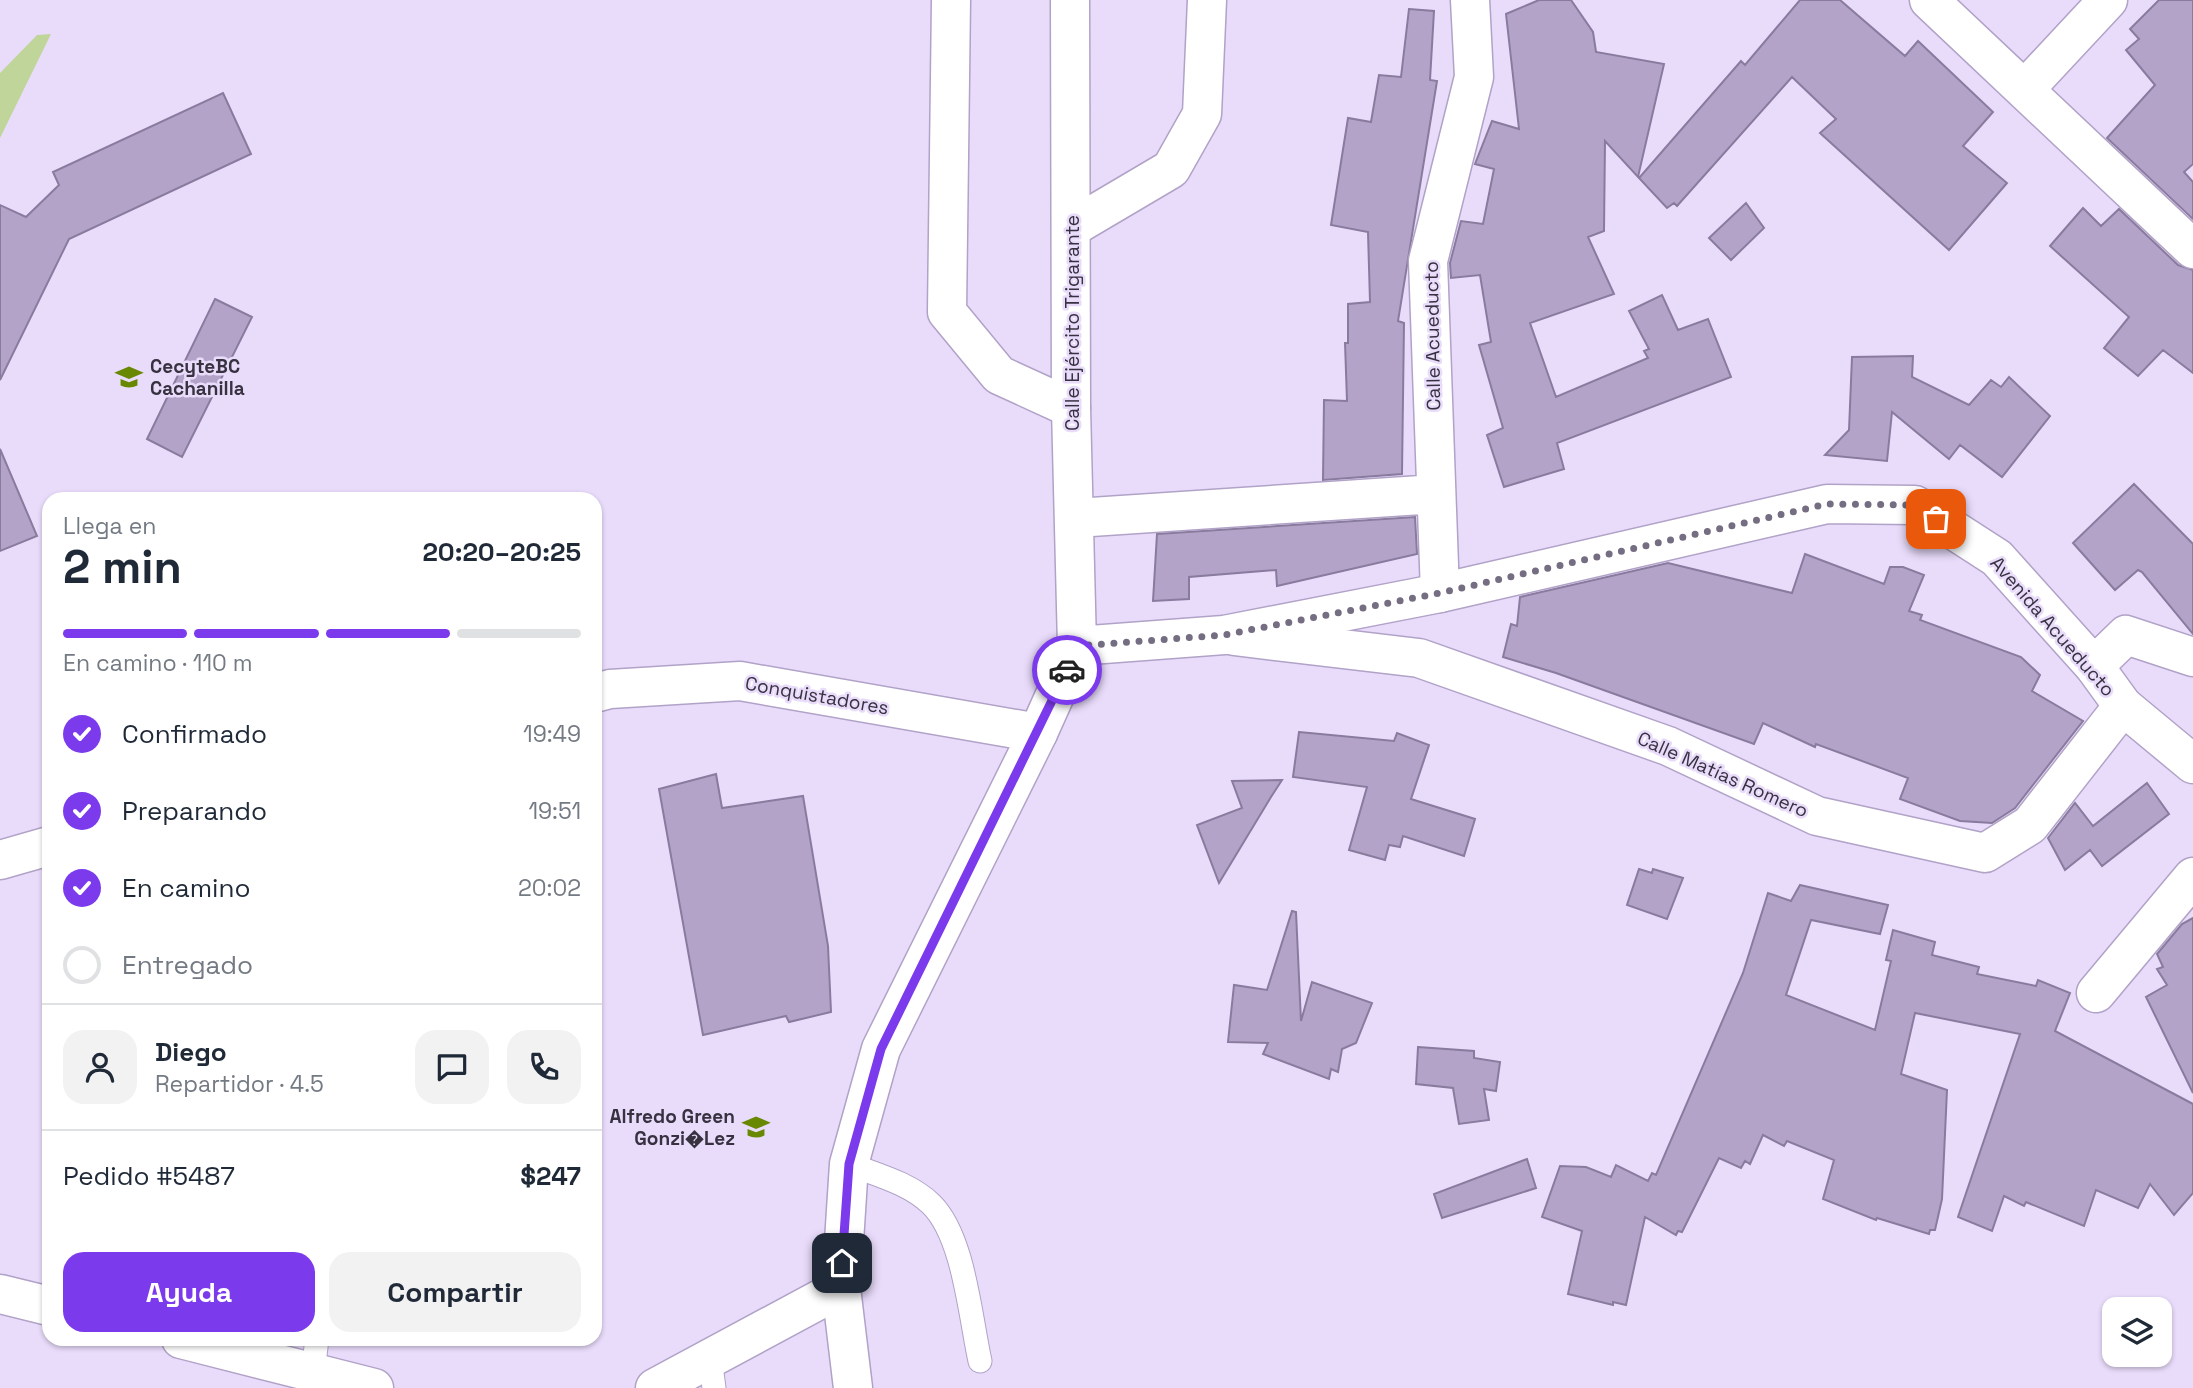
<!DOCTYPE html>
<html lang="es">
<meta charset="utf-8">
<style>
body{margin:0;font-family:"Space Grotesk",sans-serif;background:#f2f2f3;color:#1f2937;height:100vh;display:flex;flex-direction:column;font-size:26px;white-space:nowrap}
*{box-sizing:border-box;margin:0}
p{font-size:23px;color:#747a83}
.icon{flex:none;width:38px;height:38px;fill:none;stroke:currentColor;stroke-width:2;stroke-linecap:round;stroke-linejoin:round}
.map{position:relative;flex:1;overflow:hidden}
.drawer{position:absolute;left:42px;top:492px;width:560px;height:854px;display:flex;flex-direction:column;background:#fff;border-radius:21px;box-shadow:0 2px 5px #0004}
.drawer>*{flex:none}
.tools{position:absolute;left:2102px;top:1297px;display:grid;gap:14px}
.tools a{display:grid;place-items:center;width:70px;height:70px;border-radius:14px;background:#fff;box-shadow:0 2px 5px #0004;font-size:35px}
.pin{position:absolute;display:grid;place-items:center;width:60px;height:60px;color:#fff;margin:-30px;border-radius:14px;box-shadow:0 4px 10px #0006}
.courier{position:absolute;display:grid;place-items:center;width:70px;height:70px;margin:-35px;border:5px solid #7c3aed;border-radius:50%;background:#fff;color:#222;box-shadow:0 2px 9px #0007}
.headline em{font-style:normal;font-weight:700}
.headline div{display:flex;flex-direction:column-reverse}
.headline{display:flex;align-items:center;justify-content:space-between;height:119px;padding:0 21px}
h1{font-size:46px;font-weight:700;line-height:52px}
.bar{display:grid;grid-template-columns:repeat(4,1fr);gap:10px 7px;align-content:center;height:84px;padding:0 21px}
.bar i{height:9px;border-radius:5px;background:#e0e1e3}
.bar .on{background:#7c3aed}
.bar p{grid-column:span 4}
.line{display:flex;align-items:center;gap:18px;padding:0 21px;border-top:2px solid #e0e1e3}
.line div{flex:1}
.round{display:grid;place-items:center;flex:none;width:74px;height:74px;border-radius:21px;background:#f2f2f3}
ol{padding:0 21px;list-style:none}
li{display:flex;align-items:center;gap:21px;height:77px}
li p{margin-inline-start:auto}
li .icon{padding:7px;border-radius:50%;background:#7c3aed;color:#fff;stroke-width:4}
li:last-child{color:#747a83}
li i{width:38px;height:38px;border:4px solid #e0e1e3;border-radius:50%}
.action{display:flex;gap:14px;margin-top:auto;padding:14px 21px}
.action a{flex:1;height:80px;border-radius:21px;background:#7c3aed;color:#fff;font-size:28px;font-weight:700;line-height:80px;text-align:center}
.action a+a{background:#f2f2f3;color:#1f2937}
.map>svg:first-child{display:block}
.green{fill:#c0d599}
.building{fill:#b3a3c8;stroke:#897b9e;stroke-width:2}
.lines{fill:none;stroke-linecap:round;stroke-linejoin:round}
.service-casing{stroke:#b1a2c7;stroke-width:25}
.minor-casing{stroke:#b1a2c7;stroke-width:41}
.tertiary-casing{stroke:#b1a2c7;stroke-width:41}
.secondary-casing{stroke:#b1a2c7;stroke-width:41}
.service{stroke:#fff;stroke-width:23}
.minor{stroke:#fff;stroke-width:38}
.tertiary{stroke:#fff;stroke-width:38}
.secondary{stroke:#fff;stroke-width:38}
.done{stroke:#756d81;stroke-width:7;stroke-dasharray:0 12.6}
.route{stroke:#7c3aed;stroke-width:9}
.labels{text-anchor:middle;stroke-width:5;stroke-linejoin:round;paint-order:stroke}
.street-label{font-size:19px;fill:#373140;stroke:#e9dcfb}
.poi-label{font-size:19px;font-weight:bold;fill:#373140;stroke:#e9dcfb;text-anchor:start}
</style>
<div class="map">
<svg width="2193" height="1388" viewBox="0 0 2193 1388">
<rect width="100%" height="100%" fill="#e9dcfb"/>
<path class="green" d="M51,34L0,138V73L37,35Z"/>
<path class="building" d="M1539,0H1571L1593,32L1596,52L1664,64L1638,177L1605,141L1604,231L1588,237L1614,294L1530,323L1556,397L1648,358L1644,351L1649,349L1629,311L1662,295L1678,330L1708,319L1731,377L1557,443L1564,469L1504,487L1487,435L1503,428L1479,345L1491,342L1480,275L1451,278L1450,263L1461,221L1483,224L1494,169L1475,164L1492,121L1519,129L1506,14Z
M1800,0H1840L1905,56L1918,41L1993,112L1963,146L2007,183L1949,250L1820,133L1836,119L1792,77L1677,206L1674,203L1667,208L1639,178L1741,61L1745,65Z
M2159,0H2193V164L2184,172L2193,182V219L2107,138L2155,85L2126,50L2139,39L2130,29Z
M1409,9L1434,11L1430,80L1437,81L1398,321L1404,323L1402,474L1323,480L1324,400L1347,401L1345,343H1348V304L1370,302L1368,232L1331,225L1348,118L1371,122L1379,75L1401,77Z
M223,93L251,154L69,239L0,380V205L26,217L59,185L53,172Z
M1746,203L1764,228L1731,260L1709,238Z
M2083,208L2101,226L2119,209L2178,265L2193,270V373L2163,350L2138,376L2104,348L2129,317L2050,246Z
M215,299L252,317L182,457L147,439Z
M1913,356L1912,377L1969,405L1991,380L2001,387L2009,377L2050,416L2002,477L1960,445L1949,459L1892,412L1887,461L1825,455L1849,430L1852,357Z
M0,449L37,536L0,551Z
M2134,484L2193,544V634L2142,572L2138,570L2115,590L2073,543Z
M1415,517L1417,554L1277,586L1276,570L1189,577V599L1153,601L1157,534Z
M1805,554L1884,584L1890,567H1903L1924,575L1909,611L1922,615L1920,620L2021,657L2040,675L2032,691L2083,721L2015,808L1992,823L1960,821L1900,799L1908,778L1816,744L1815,747L1763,723L1754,744L1556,673L1503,657L1511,624L1517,626L1520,597L1668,563L1792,593Z
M1299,732L1394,741L1397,733L1429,745L1411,799L1475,819L1464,856L1403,836L1400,847L1389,845L1385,860L1349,850L1367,787L1293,777Z
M716,774L722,808L803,796L828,946L831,1012L789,1022L786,1016L703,1035L659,789Z
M1282,780L1271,797L1219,883L1197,825L1242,808L1232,781Z
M2147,783L2169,814L2102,866L2090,850L2065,870L2048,838L2075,803L2093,826Z
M1639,869L1652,873L1653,869L1683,878L1667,919L1627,905Z
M1800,885L1888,905L1880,934L1811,920L1786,995L1875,1030L1891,961L1886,960L1893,930L1935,942L1932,955L1979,967L1977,974L2036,986L2038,980L2070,993L2055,1031L2193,1104V1193L2174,1215L2150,1184L2138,1208L2096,1190L2084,1226L2026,1202L2024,1206L2004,1196L1992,1231L1958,1217L2020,1034L1915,1013L1901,1074L1947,1090L1942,1199L1935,1230H1930L1929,1234L1877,1218L1876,1220L1823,1199L1834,1160L1787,1141L1784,1146L1763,1135L1750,1164L1745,1161L1741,1168L1719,1158L1682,1232L1678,1231L1676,1235L1645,1217L1626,1305L1613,1302V1305L1568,1294L1582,1231L1542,1217L1560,1166L1586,1167L1611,1177L1616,1165L1648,1181L1652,1173L1656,1175L1743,973L1768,893L1791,901Z
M1292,911L1296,912L1301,1021L1312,982L1372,1003L1356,1043L1342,1049L1338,1072L1331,1069L1329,1079L1263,1054L1268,1043L1228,1042L1234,985L1267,990Z
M2193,918V1093L2146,997L2167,985L2157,969L2163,967L2157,954L2182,924Z
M1418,1047L1474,1051V1058L1500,1062L1496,1091L1484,1089L1489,1120L1459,1124L1453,1088L1416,1084Z
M1527,1159L1536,1188L1442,1218L1434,1194Z"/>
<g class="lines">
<defs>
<path id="service" d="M849,1164C877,1175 909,1183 931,1204C964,1236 970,1316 980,1361
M710,1358L714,1388
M313,1371L317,1339"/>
<path id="minor" d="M951,0L947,312L999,375L1071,408
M1929,0L2193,249
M2025,89L2108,0
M1071,228L1171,169L1202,114L1207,0
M1076,518L1436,494
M1440,593L1428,261L1474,77L1470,0
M1234,636L1419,658L1668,746L1817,816L1985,853L2030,825L2123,706
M2094,666L2126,635L2193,657
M595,693L610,689L740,681L1038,733
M0,860L49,846
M2096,993L2193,877
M0,1294L49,1306
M181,1339L374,1388
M655,1388L841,1288"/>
<path id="tertiary" d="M853,1388L841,1288L849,1164L881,1049L1038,733L1077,646"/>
<path id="secondary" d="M1070,0L1071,408L1077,646L1224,635L1440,593L1827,504L1915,505L1997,558L2094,666L2123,706L2193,764"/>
</defs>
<use href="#service" class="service-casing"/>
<use href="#minor" class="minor-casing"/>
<use href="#tertiary" class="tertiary-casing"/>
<use href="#secondary" class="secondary-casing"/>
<use href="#service" class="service"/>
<use href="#minor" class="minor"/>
<use href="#tertiary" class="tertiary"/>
<use href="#secondary" class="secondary"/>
</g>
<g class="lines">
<path class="done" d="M1067,670L1077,646L1224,635L1440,593L1827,504L1915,505L1936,519"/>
<path class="route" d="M842,1263L849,1164L881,1049L1067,670"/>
</g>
<defs>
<symbol id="school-bare" viewBox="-9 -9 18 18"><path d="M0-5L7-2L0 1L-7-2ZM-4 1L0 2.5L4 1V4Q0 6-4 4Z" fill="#698802" stroke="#e9dcfb" stroke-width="2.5" paint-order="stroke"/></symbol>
</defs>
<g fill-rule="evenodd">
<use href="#school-bare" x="110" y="358" width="38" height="38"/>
<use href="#school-bare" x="737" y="1108" width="38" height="38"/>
</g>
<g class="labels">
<g class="street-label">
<text transform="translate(1072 323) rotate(-90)" y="7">Calle Ejército Trigarante</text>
<text transform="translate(1432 336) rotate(-91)" y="7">Calle Acueducto</text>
<text transform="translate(2053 626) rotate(49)" y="7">Avenida Acueducto</text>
<text transform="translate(817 695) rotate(10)" y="7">Conquistadores</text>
<text transform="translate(1723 774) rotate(24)" y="7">Calle Matías Romero</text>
</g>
<g class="poi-label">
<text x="150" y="373">CecyteBC<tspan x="150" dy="22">Cachanilla</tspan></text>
<text x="735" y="1123" text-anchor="end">Alfredo Green<tspan x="735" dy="22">Gonzi�Lez</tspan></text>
</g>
</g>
</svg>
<div class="tools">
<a><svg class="icon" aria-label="layers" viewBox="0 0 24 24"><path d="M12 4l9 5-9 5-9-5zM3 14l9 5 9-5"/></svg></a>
</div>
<div class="pin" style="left:1936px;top:519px;background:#ea580c"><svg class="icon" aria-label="bag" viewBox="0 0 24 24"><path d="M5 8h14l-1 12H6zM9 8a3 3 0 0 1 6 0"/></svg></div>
<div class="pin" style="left:842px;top:1263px;background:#1f2937"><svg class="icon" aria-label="home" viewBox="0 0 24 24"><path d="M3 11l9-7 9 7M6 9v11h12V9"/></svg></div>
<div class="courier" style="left:1067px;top:670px"><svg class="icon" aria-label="car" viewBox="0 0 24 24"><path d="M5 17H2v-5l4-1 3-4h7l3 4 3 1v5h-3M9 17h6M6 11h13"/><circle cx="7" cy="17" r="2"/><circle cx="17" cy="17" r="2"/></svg></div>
<section class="drawer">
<div class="headline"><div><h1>2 min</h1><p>Llega en</p></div><em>20:20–20:25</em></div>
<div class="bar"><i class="on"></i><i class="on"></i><i class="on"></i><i></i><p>En camino · 110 m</p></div>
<ol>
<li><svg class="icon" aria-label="check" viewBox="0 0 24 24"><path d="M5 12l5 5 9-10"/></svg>Confirmado<p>19:49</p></li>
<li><svg class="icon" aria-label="check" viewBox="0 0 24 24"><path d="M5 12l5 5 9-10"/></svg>Preparando<p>19:51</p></li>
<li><svg class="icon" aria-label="check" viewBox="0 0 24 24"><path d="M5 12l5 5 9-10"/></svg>En camino<p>20:02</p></li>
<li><i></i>Entregado</li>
</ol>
<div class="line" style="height:126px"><a class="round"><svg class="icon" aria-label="person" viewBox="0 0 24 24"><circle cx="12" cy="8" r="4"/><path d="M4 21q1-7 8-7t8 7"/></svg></a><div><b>Diego</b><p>Repartidor · 4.5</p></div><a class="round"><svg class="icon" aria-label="chat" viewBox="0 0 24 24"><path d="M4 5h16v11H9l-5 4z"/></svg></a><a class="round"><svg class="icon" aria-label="phone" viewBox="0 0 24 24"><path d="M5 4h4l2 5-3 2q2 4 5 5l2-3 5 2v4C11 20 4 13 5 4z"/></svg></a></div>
<div class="line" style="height:91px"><div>Pedido #5487</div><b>$247</b></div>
<div class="action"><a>Ayuda</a><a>Compartir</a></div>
</section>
</div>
